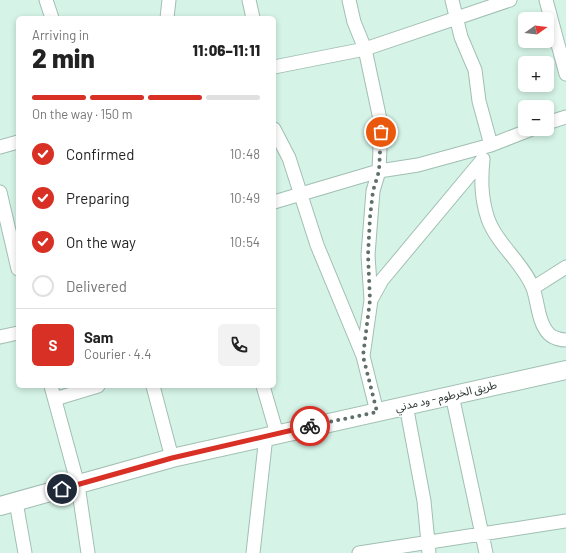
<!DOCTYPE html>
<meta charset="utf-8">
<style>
body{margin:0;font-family:Barlow,"Noto Sans Arabic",sans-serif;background:#f2f2f2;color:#222;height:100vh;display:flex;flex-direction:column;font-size:15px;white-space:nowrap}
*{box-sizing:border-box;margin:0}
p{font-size:13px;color:#767676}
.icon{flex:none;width:22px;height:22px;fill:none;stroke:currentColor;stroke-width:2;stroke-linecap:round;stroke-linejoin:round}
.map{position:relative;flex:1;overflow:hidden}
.sheet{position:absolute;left:16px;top:16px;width:260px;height:372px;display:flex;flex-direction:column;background:#fff;border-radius:6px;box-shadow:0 2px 6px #0003}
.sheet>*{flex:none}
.needle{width:26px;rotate:76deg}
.buttons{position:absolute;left:518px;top:12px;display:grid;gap:8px}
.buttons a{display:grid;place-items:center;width:36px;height:36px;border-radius:6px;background:#fff;box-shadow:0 2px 6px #0003;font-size:20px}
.pin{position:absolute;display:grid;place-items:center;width:34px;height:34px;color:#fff;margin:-17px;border:2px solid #fff;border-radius:50%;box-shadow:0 1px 4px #0007}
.courier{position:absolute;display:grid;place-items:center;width:40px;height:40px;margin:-20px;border:3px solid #d93025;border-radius:50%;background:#fff;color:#222;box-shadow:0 1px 5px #0007}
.overview em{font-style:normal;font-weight:800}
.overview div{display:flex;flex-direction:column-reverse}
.overview{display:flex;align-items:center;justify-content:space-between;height:68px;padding:0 16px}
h1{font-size:26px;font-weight:800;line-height:30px}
.bar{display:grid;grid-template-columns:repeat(4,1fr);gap:6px 4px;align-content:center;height:48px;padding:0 16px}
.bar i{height:5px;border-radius:3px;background:#e0e0e0}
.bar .current{background:#d93025}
.bar p{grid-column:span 4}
.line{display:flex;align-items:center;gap:10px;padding:0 16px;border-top:1px solid #e0e0e0}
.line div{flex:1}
.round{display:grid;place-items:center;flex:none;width:42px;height:42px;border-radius:6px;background:#f2f2f2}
ol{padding:0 16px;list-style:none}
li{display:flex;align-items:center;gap:12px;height:44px}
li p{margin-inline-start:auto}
li .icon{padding:4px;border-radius:50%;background:#d93025;color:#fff;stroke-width:4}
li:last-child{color:#767676}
li i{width:22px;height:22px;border:2px solid #e0e0e0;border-radius:50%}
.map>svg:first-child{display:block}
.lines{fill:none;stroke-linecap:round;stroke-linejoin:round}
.street-casing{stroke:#a1bfb2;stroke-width:15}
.secondary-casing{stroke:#a1bfb2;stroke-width:20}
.street{stroke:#fff;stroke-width:13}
.secondary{stroke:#fff;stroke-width:18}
.done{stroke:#5f706a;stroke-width:4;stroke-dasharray:0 7.2}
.route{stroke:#d93025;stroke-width:5}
.labels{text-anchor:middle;stroke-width:3;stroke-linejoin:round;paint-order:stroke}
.street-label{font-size:11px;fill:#1f2a26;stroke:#fff}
</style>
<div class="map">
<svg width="566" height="553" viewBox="0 0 566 553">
<rect width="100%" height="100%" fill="#d5f3e7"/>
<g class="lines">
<defs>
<path id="street" d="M46,0L52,18
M249,0L253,18
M349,0L354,22L365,49L381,124L379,171L373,191L368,255L371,300L363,356
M452,0L461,37L475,70L479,101L491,145
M546,0L566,74
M167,18L169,0
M274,67L365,49L510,0
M547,123L566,117
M274,129L289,158L317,245L363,356L377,412
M0,147L18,142
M483,159C481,180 481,198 488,219C497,244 523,263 533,288C538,302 538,323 549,334C553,338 561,340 566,340
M0,192L18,269
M274,202L379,171L418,165L491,145L532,129
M533,288L566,267
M371,300L382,280L483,159
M0,337L18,333
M51,386L78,485L88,553
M153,386L172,458
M263,386L277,434
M452,395L486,553
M55,399L98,386
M406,405L424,501L429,553
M16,502L25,553
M253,553L266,436
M359,553L566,521"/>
<path id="secondary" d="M0,506L172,458L566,370"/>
</defs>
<use href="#street" class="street-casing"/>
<use href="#secondary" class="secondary-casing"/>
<use href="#street" class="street"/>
<use href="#secondary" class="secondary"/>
</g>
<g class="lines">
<path class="done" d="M310,426L377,412L363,356L370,300L368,255L370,217L373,191L379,171L381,132"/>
<path class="route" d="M62,489L172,458L310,426"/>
</g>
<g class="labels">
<g class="street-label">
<text transform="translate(446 396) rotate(-13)" y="4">طريق الخرطوم - ود مدني</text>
</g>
</g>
</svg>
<div class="buttons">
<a><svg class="needle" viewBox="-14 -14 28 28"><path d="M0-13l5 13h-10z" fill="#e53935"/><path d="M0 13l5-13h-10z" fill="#767676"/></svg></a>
<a>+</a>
<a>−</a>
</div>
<div class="pin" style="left:381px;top:132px;background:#ea580c"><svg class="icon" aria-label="bag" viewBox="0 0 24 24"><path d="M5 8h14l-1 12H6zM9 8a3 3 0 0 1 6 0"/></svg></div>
<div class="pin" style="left:62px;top:489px;background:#1f2937"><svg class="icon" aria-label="home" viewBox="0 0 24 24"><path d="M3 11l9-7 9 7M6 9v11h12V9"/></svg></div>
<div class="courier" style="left:310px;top:426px"><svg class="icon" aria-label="bike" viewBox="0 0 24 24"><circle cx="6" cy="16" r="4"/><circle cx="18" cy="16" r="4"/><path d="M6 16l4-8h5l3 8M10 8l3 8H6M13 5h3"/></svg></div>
<section class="sheet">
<div class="overview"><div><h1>2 min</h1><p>Arriving in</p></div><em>11:06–11:11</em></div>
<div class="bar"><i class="current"></i><i class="current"></i><i class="current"></i><i></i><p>On the way · 150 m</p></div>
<ol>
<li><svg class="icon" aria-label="check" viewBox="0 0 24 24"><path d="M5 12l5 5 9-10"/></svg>Confirmed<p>10:48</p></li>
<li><svg class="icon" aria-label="check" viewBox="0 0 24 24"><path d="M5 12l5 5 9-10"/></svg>Preparing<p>10:49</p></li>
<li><svg class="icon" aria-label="check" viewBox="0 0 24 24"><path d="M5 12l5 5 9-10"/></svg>On the way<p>10:54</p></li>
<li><i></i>Delivered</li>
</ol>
<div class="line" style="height:72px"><b class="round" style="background:#d93025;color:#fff">S</b><div><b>Sam</b><p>Courier · 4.4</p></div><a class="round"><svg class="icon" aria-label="phone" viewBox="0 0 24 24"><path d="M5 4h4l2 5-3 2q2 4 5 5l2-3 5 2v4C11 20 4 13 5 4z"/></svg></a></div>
</section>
</div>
